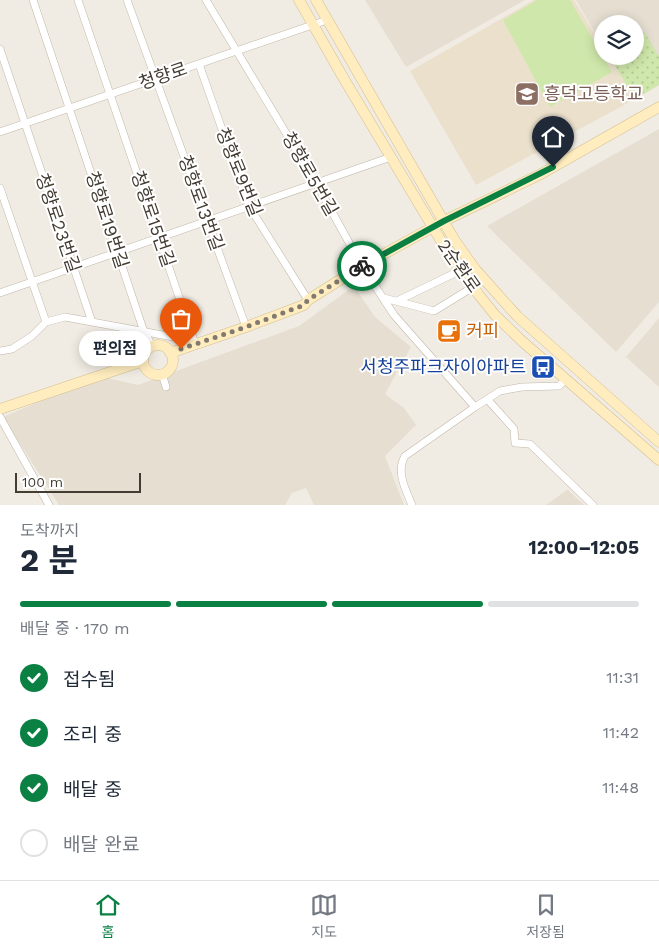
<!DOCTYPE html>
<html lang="ko">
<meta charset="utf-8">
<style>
body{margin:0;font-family:"Work Sans","Noto Sans KR",sans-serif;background:#f6f6f7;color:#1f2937;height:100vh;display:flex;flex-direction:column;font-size:19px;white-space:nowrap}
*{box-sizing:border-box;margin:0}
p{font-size:16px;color:#747a83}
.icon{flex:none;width:28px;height:28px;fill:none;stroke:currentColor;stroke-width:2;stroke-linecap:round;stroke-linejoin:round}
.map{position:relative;height:505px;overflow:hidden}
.sheet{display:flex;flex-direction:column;background:#fff;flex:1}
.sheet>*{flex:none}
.fabs{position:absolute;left:594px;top:15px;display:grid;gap:10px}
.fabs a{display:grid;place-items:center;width:50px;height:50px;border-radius:50%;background:#fff;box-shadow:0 2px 12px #0003;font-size:25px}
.scale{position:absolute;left:15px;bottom:12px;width:126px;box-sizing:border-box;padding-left:5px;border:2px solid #433c33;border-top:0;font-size:14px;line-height:18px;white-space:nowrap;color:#433c33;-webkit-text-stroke:4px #fff;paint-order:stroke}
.pin{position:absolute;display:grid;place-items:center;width:42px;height:42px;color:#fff;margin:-51px -21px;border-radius:50% 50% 50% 0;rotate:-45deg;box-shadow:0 0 5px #0007}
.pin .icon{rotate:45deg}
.courier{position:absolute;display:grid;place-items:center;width:50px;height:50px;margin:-25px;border:4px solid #0b8043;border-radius:50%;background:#fff;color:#222;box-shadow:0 1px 6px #0007}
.bubble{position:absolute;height:35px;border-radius:18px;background:#fff;box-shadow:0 2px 12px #0003;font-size:16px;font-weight:700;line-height:35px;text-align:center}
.overview em{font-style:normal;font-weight:700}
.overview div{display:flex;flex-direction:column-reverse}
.overview{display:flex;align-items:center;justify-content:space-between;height:85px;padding:0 20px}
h1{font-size:32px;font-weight:700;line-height:38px}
.bar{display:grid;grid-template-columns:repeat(4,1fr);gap:8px 5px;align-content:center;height:60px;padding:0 20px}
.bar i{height:6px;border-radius:4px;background:#e0e1e3}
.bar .current{background:#0b8043}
.bar p{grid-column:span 4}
ol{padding:0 20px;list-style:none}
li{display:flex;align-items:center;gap:15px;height:55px}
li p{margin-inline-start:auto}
li .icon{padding:5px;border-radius:50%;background:#0b8043;color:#fff;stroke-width:4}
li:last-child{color:#747a83}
li i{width:28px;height:28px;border:2px solid #e0e1e3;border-radius:50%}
.tab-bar{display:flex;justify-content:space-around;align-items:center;height:70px;border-top:1px solid #e0e1e3;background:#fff;font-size:14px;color:#747a83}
.tab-bar a{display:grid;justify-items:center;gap:2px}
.tab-bar .current{color:#0b8043}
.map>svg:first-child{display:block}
.residential{fill:#e5ded1}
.education{fill:#ebe0cc}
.grass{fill:url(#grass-dots)}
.garden{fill:#cfe7ab}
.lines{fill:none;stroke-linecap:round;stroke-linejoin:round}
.street-casing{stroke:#c0b6a8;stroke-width:8}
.secondary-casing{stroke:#d2be92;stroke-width:11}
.street{stroke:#fff;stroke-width:7}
.secondary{stroke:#ffecbf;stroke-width:10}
.done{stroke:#807a71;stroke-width:5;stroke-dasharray:0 9}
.route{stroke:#0b8043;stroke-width:6}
.labels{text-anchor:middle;stroke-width:4;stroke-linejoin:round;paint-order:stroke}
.street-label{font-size:18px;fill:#433c33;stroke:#fff}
.education-label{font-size:18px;fill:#785e54;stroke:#fff;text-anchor:start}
.food-label{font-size:18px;fill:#c56008;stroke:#fff;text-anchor:start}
.transit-label{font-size:18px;fill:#164399;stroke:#fff;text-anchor:end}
</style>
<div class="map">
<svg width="659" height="505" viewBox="0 0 659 505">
<defs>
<pattern id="grass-dots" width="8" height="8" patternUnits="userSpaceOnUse" patternTransform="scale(1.25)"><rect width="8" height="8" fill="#cfe7ab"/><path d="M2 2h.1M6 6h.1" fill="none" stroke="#b3c794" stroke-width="1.8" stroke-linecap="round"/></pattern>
</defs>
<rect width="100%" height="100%" fill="#f1ece3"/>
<path class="residential" d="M365,0H525L406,67Z
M576,0H659V85L635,99L609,56H635V24H602V45Z
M659,129V302L616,352L487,226Z
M354,286L375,317L411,347L385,394L404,408L416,425L385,456L404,505H314L306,488L292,493L285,505H59L3,417L99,376L138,385L299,326Z
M659,318V387L626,357Z
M568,490L584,505H546L567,490Z"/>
<path class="education" d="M534,0H574L602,46V56H609L635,99L476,185L410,71Z"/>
<path class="grass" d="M644,32L659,56V85L635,99L609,56H635V38Z"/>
<path class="garden" d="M537,0H570L612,72L550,107L503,20Z"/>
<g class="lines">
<defs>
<path id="street" d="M33,0L144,332L153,347
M78,0L195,344
M127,0L246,327
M206,0L316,183L362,266L394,315L475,407L500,391L522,387L559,386L566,379
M0,49L92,322
M199,64L249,206L308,300
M0,132L327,20
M0,188L46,322
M0,293L391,157
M384,298L434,311L473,287
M397,301L453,274L459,268
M0,351L12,349L32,336L46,322L65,317L184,339L195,344
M162,374L166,387
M488,400L514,429L515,443L530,444L593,505
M0,417L49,505
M412,505C405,489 396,471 405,456L475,407"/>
<path id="secondary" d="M299,0L344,79L452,259L479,295L495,315L523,342L659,460
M316,0L455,241L475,269L517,316L659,442
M143 360a15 15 0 1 1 30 0a15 15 0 1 1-30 0Z
M170,353L246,327L304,305L308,300L362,266L444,221L541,174L659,107
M0,409L143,361"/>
</defs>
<use href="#street" class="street-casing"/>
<use href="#secondary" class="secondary-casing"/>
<use href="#street" class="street"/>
<use href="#secondary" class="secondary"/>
</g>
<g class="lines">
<path class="done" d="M181,349L246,327L304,305L308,300L362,266"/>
<path class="route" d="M362,266L444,221L553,167"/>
</g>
<defs>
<symbol id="school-square" viewBox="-11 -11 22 22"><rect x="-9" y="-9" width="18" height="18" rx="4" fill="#8d6e63" stroke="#fff"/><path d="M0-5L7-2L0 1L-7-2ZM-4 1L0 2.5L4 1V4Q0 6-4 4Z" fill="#fff"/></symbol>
<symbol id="cafe-square" viewBox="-11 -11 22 22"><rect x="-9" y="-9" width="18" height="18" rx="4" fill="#e8710a" stroke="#fff"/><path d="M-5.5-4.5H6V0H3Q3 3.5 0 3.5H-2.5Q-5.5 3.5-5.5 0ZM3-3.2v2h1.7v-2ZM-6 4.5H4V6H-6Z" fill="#fff"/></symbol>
<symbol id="bus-square" viewBox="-11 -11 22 22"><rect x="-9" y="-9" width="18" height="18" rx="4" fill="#1a4fb4" stroke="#fff"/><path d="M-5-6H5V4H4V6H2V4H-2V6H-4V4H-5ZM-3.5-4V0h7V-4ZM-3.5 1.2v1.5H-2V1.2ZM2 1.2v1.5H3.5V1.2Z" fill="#fff"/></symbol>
</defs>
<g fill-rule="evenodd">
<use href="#school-square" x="513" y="80" width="28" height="28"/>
<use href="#cafe-square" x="435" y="317" width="28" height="28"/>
<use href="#bus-square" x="529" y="353" width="28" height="28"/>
</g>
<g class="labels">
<g class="street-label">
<text transform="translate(163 76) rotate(-19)" y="6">청향로</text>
<text transform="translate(239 172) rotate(68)" y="6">청향로9번길</text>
<text transform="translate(310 174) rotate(60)" y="6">청향로5번길</text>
<text transform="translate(201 203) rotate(70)" y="6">청향로13번길</text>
<text transform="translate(153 219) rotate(71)" y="6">청향로15번길</text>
<text transform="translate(107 220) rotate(72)" y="6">청향로19번길</text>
<text transform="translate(58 223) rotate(71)" y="6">청향로23번길</text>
<text transform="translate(459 266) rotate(55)" y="6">2순환로</text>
</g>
<g class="education-label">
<text x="544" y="100">흥덕고등학교</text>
</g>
<g class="food-label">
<text x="466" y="337">커피</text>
</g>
<g class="transit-label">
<text x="526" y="373">서청주파크자이아파트</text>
</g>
</g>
</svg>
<div class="fabs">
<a><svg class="icon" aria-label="layers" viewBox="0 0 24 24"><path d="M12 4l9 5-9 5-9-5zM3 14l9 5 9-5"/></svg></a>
</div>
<div class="scale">100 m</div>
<div class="pin" style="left:181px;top:349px;background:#ea580c"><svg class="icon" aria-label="bag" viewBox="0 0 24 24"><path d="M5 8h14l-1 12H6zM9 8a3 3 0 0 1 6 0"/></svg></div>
<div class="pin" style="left:553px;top:167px;background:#1f2937"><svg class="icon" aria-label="home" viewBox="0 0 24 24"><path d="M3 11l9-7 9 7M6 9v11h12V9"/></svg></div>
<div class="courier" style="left:362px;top:266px"><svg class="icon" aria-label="bike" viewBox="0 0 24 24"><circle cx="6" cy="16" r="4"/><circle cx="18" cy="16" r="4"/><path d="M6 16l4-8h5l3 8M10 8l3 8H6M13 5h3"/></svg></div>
<div class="bubble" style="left:79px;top:331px;width:72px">편의점</div>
</div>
<section class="sheet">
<div class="overview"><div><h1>2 분</h1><p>도착까지</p></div><em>12:00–12:05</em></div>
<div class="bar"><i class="current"></i><i class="current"></i><i class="current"></i><i></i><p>배달 중 · 170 m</p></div>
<ol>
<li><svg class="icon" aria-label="check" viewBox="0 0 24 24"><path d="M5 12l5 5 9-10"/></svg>접수됨<p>11:31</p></li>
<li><svg class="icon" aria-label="check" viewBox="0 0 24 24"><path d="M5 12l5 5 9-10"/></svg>조리 중<p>11:42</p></li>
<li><svg class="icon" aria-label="check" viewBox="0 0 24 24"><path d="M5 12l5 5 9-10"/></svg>배달 중<p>11:48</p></li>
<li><i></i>배달 완료</li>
</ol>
</section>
<nav class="tab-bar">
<a class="current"><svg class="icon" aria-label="home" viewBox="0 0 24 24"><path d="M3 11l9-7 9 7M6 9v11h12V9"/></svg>홈</a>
<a><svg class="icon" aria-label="map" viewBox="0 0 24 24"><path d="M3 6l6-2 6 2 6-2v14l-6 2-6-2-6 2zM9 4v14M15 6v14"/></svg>지도</a>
<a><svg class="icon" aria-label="saved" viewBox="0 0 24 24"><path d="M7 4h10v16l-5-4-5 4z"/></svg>저장됨</a>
</nav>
